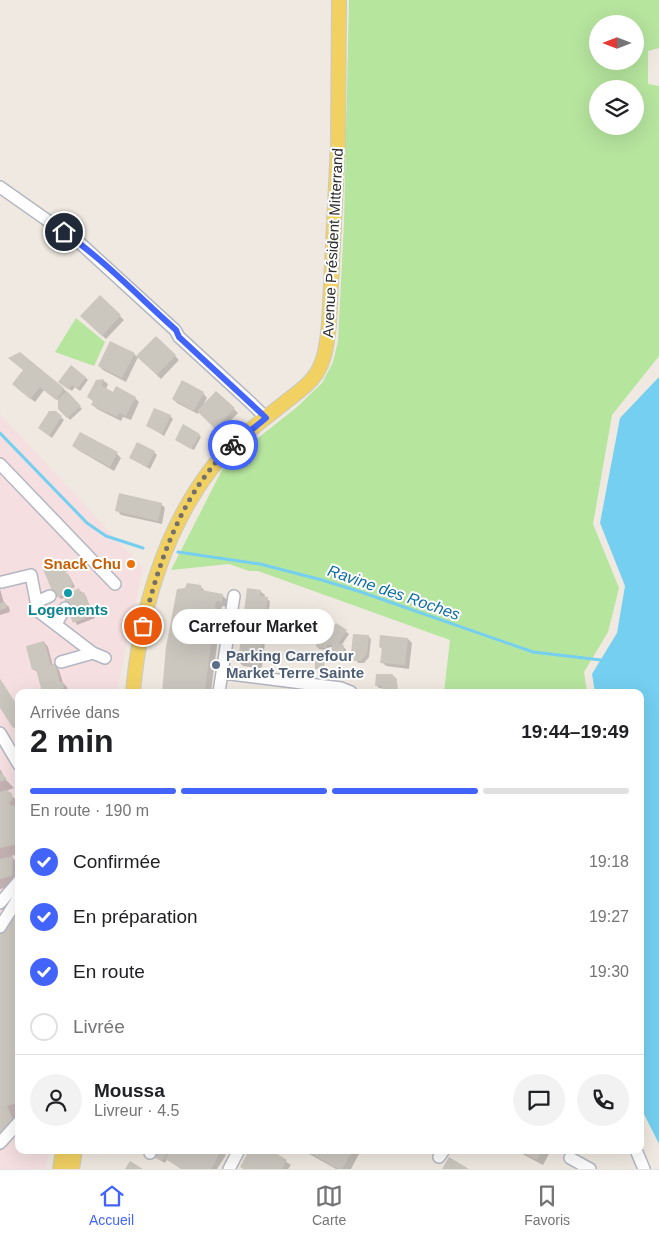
<!DOCTYPE html>
<html lang="fr">
<meta charset="utf-8">
<style>
body{margin:0;font-family:Helvetica,sans-serif;background:#f2f2f2;color:#202124;height:100vh;display:flex;flex-direction:column;font-size:19px;white-space:nowrap}
*{box-sizing:border-box;margin:0}
p{font-size:16px;color:#757577}
.icon{flex:none;width:28px;height:28px;fill:none;stroke:currentColor;stroke-width:2;stroke-linecap:round;stroke-linejoin:round}
.map{position:relative;flex:1;overflow:hidden}
.details{position:absolute;left:15px;top:689px;width:629px;height:465px;display:flex;flex-direction:column;background:#fff;border-radius:10px;box-shadow:0 5px 20px #0002}
.details>*{flex:none}
.needle{width:32px;rotate:270deg}
.tools{position:absolute;left:589px;top:15px;display:grid;gap:10px}
.tools a{display:grid;place-items:center;width:55px;height:55px;border-radius:50%;background:#fff;box-shadow:0 5px 20px #0002;font-size:25px}
.pin{position:absolute;display:grid;place-items:center;width:42px;height:42px;color:#fff;margin:-21px;border:2px solid #fff;border-radius:50%;box-shadow:0 1px 5px #0007}
.courier{position:absolute;display:grid;place-items:center;width:50px;height:50px;margin:-25px;border:4px solid #4264fb;border-radius:50%;background:#fff;color:#222;box-shadow:0 1px 6px #0007}
.bubble{position:absolute;height:35px;border-radius:18px;background:#fff;box-shadow:0 5px 20px #0002;font-size:16px;font-weight:700;line-height:35px;text-align:center}
.summary em{font-style:normal;font-weight:700}
.summary div{display:flex;flex-direction:column-reverse}
.summary{display:flex;align-items:center;justify-content:space-between;height:85px;padding:0 15px}
h1{font-size:32px;font-weight:700;line-height:38px}
.bar{display:grid;grid-template-columns:repeat(4,1fr);gap:8px 5px;align-content:center;height:60px;padding:0 15px}
.bar i{height:6px;border-radius:4px;background:#e0e0e0}
.bar .on{background:#4264fb}
.bar p{grid-column:span 4}
.line{display:flex;align-items:center;gap:12px;padding:0 15px;border-top:1px solid #e0e0e0}
.line div{flex:1}
.round{display:grid;place-items:center;flex:none;width:52px;height:52px;border-radius:26px;background:#f2f2f2}
ol{padding:0 15px;list-style:none}
li{display:flex;align-items:center;gap:15px;height:55px}
li p{margin-inline-start:auto}
li .icon{padding:5px;border-radius:50%;background:#4264fb;color:#fff;stroke-width:4}
li:last-child{color:#757577}
li i{width:28px;height:28px;border:2px solid #e0e0e0;border-radius:50%}
.tab-bar{display:flex;justify-content:space-around;align-items:center;height:70px;border-top:1px solid #e0e0e0;background:#fff;font-size:14px;color:#757577}
.tab-bar a{display:grid;justify-items:center;gap:2px}
.tab-bar .on{color:#4264fb}
.map>svg:first-child{display:block}
.medical{fill:#f5dfe0}
.green{fill:#b6e59e;fill-rule:evenodd}
.water{fill:#75cff0}
.shadow{fill:#0003}
.lines{fill:none;stroke-linecap:round;stroke-linejoin:round}
.stream{stroke:#75cff0;stroke-width:3}
.building{fill:#cbc7bf}
.minor-casing{stroke:#b4b7c1;stroke-width:14}
.major-casing{stroke:#c9c9c9;stroke-width:16}
.minor{stroke:#fff;stroke-width:11}
.major{stroke:#f2d163;stroke-width:14}
.done{stroke:#726f6d;stroke-width:5;stroke-dasharray:0 9}
.route{stroke:#4264fb;stroke-width:6}
.food-dot{fill:#e8710a;stroke:#fff;stroke-width:2}
.culture-dot{fill:#0f9aa8;stroke:#fff;stroke-width:2}
.service-dot{fill:#5c6f8a;stroke:#fff;stroke-width:2}
.labels{text-anchor:middle;stroke-width:4;stroke-linejoin:round;paint-order:stroke}
.street-label{font-size:15px;fill:#2e2e2e;stroke:#fff}
.food-label{font-size:15px;font-weight:bold;fill:#c56008;stroke:#fff;text-anchor:end}
.culture-label{font-size:15px;font-weight:bold;fill:#0d838f;stroke:#fff}
.service-label{font-size:15px;font-weight:bold;fill:#4e5e75;stroke:#fff;text-anchor:start}
.water-label{font-size:16px;font-style:italic;fill:#0d6fa3;stroke:#fff}
</style>
<div class="map">
<svg width="659" height="1169" viewBox="0 0 659 1169">
<rect width="100%" height="100%" fill="#efe9e1"/>
<path class="medical" d="M0,414L143,568L126,644L117,692H19V1150H49L46,1169H0Z"/>
<path class="green" d="M349,0H659V48L648,51V84L659,86V356L612,415L593,524L619,588L608,632L584,672L587,692H444L450,640L258,571H249L229,564L171,570L222,470L243,450L297,407L322,383L333,362L338,341L344,223ZM598,24H635V61H598ZM598,89H635V126H598Z
M76,318L105,342L94,366L55,352Z"/>
<path class="water" d="M659,377V1144L640,1106V692H595L592,674L617,633L625,586L600,523L620,418Z"/>
<path class="shadow" d="M100,297L124,320L106,339L82,316Z
M156,337L179,360L161,379L138,357L126,382L103,370L99,366L134,354L137,357Z
M20,354L64,389L82,409L70,420L59,408L60,402L44,390L35,402L17,388L24,370Z
M86,378L88,380L80,391L75,387L72,391L63,384Z
M97,381H104L108,384L106,389L114,393L135,398L139,402L131,420L123,417L121,421L97,409L93,405L94,402L88,397Z
M216,392L238,413L220,432L199,412L198,414L177,403L173,399L203,393L207,398L203,405Z
M55,412L64,420L52,438L42,430Z
M170,416L173,419L164,436L147,425Z
M199,435L201,437L194,450L176,440Z
M73,446L117,454L121,458L114,471L78,450Z
M154,452L157,455L150,469L130,458Z
M161,504L165,508L162,524L121,515L117,510Z
M63,563L68,571L65,572L67,575L70,577L75,587L72,588L74,592L79,590L86,596L90,607L88,608L89,611L93,613L95,618L77,625L65,602L66,597L61,599L54,592L57,566Z
M200,586L206,592L222,595L228,601L227,607L222,606L211,692H164V671Z
M0,589L4,603L9,607L10,612L0,615Z
M260,591L265,595L264,598L270,601L262,667L259,668L243,666L239,662Z
M297,615L299,619L311,621L313,623L312,635L310,634V637L297,635Z
M337,625L349,634L341,646L346,649L345,659L336,657L333,655L334,647H329V650L319,649L317,646L325,635L327,640Z
M354,635L368,636L371,639L369,657L364,663H358L352,653Z
M408,639L412,643L409,669L386,666L382,662L383,650L380,647Z
M44,642L48,647L53,666L55,665L59,670L63,683L67,687L68,692H44L39,673L33,669Z
M392,675L397,682L398,692H383V688H379L376,685Z
M0,679L19,709V728L16,730L0,706Z
M0,769L6,780L14,788L6,791L19,802V854L11,856L19,864V884L0,889Z
M19,912V1113L15,1115L19,1125V1131L0,1151V935Z
M157,1150H220L226,1155L217,1169H181L167,1159L165,1163L156,1158Z
M251,1150H268L291,1165L288,1169H244L241,1166Z
M302,1150H356L359,1154L351,1169H336Z
M515,1150H551L543,1165Z"/>
<g class="lines">
<path class="stream" d="M0,433L87,523L106,536L143,548
M178,552L260,564L322,580L361,592L533,652L601,660"/>
</g>
<path class="building" d="M100,295L121,315L102,336L80,316Z
M156,336L176,355L157,375L136,356Z
M110,341L135,353L122,378L98,366Z
M20,352L64,388L56,400L40,387L30,399L12,384L23,370L8,358Z
M71,365L86,377L77,389L72,385L69,390L58,382Z
M104,379L102,386L113,392L116,386L136,397L126,416L119,413L117,417L91,405L93,401L87,397L96,380Z
M182,380L204,392L194,411L172,399Z
M67,391L81,406L67,418L58,409V399Z
M216,391L235,408L215,429L197,411Z
M154,408L171,415L162,434L146,426Z
M49,411H56L62,416L49,436L38,428Z
M183,424L200,434L191,449L175,440Z
M80,432L118,452L110,467L72,446Z
M137,442L155,451L147,467L129,458Z
M119,493L162,503L158,521L115,511Z
M63,562L66,568L64,569L66,574L68,573L73,585H71L73,591L79,588L81,594L84,592L89,604L86,605L88,610L91,609L93,615L73,623L64,601L65,600L64,595L57,597L55,592L53,593L43,569L55,563L57,565Z
M187,583L201,585V590L223,594L222,602L216,601L205,692H162L166,647L177,589L185,588Z
M247,588L261,590L260,596L268,597L259,665L238,662Z
M5,602L7,608L0,610V603Z
M282,611L297,614V618L311,620L309,637L294,635L295,631L279,629Z
M336,623L347,630L338,644L344,645L343,657L332,655V645H327V648L316,647V634H325L326,638Z
M353,634L369,635L367,654L361,661H354V653H351Z
M380,635L408,638L405,665L380,663L382,648L379,647Z
M44,641L51,665L55,664L60,682H63L64,688L48,692H42L36,669L32,670L26,646Z
M315,658L325,659L324,669H315Z
M376,674H392L397,679V692H381L382,686H375Z
M0,679L19,708V723L13,728L0,708Z
M0,772L7,779L0,782Z
M5,790L12,793L13,799L9,803L12,806L13,805L19,812V844L0,848V792Z
M13,856L12,876L0,879V859Z
M19,910V1102L7,1106L13,1120L0,1134V933Z
M155,1150H169L162,1161L152,1156Z
M171,1150H222L211,1169H182L165,1159Z
M249,1150H271L287,1160L282,1169H244L240,1167Z
M305,1150H353L342,1169H338Z
M518,1150H542L537,1160Z
M449,1157L469,1169H442Z
M130,1161L143,1169H125Z"/>
<g class="lines">
<defs>
<path id="minor" d="M0,187L81,244L175,330L179,337L251,403L266,418
M0,464L115,584
M2,582L31,575L38,611L93,653L105,658
M36,602L50,596
M56,624L65,608
M61,662L93,653
M222,673L341,688L351,692
M219,692L234,596
M0,733L19,765
M0,903L19,881
M0,927L19,897
M0,1143L19,1122
M636,1150L644,1169
M150,1153L151,1150
M439,1157L444,1150
M570,1158L590,1169
M229,1169L239,1150"/>
<path id="major" d="M133,692C140,614 163,532 211,469C232,441 261,422 288,400C297,393 309,385 316,374C326,359 327,341 329,324L338,145L339,0
M60,1169L63,1150
M72,1169L75,1150"/>
</defs>
<use href="#minor" class="minor-casing"/>
<use href="#major" class="major-casing"/>
<use href="#minor" class="minor"/>
<use href="#major" class="major"/>
</g>
<g class="lines">
<path class="done" d="M143,626C157,570 175,513 212,467C218,459 226,452 233,445"/>
<path class="route" d="M64,232C105,261 139,297 176,330L179,337L262,414L266,418L233,445"/>
</g>
<circle class="food-dot" cx="131" cy="564" r="5"/>
<circle class="culture-dot" cx="68" cy="593" r="5"/>
<circle class="service-dot" cx="216" cy="665" r="5"/>
<g class="labels">
<g class="street-label">
<text transform="translate(333 243) rotate(-87)" y="5">Avenue Président Mitterrand</text>
</g>
<g class="food-label">
<text x="121" y="569">Snack Chu</text>
</g>
<g class="culture-label">
<text x="68" y="615">Logements</text>
</g>
<g class="service-label">
<text x="226" y="661">Parking Carrefour<tspan x="226" dy="17">Market Terre Sainte</tspan></text>
</g>
<g class="water-label">
<text transform="translate(394 592) rotate(19)" y="6">Ravine des Roches</text>
</g>
</g>
</svg>
<div class="tools">
<a><svg class="needle" viewBox="-14 -14 28 28"><path d="M0-13l5 13h-10z" fill="#e53935"/><path d="M0 13l5-13h-10z" fill="#757577"/></svg></a>
<a><svg class="icon" aria-label="layers" viewBox="0 0 24 24"><path d="M12 4l9 5-9 5-9-5zM3 14l9 5 9-5"/></svg></a>
</div>
<div class="pin" style="left:143px;top:626px;background:#ea580c"><svg class="icon" aria-label="bag" viewBox="0 0 24 24"><path d="M5 8h14l-1 12H6zM9 8a3 3 0 0 1 6 0"/></svg></div>
<div class="pin" style="left:64px;top:232px;background:#1f2937"><svg class="icon" aria-label="home" viewBox="0 0 24 24"><path d="M3 11l9-7 9 7M6 9v11h12V9"/></svg></div>
<div class="courier" style="left:233px;top:445px"><svg class="icon" aria-label="bike" viewBox="0 0 24 24"><circle cx="6" cy="16" r="4"/><circle cx="18" cy="16" r="4"/><path d="M6 16l4-8h5l3 8M10 8l3 8H6M13 5h3"/></svg></div>
<div class="bubble" style="left:172px;top:609px;width:162px">Carrefour Market</div>
<section class="details">
<div class="summary"><div><h1>2 min</h1><p>Arrivée dans</p></div><em>19:44–19:49</em></div>
<div class="bar"><i class="on"></i><i class="on"></i><i class="on"></i><i></i><p>En route · 190 m</p></div>
<ol>
<li><svg class="icon" aria-label="check" viewBox="0 0 24 24"><path d="M5 12l5 5 9-10"/></svg>Confirmée<p>19:18</p></li>
<li><svg class="icon" aria-label="check" viewBox="0 0 24 24"><path d="M5 12l5 5 9-10"/></svg>En préparation<p>19:27</p></li>
<li><svg class="icon" aria-label="check" viewBox="0 0 24 24"><path d="M5 12l5 5 9-10"/></svg>En route<p>19:30</p></li>
<li><i></i>Livrée</li>
</ol>
<div class="line" style="height:90px"><a class="round"><svg class="icon" aria-label="person" viewBox="0 0 24 24"><circle cx="12" cy="8" r="4"/><path d="M4 21q1-7 8-7t8 7"/></svg></a><div><b>Moussa</b><p>Livreur · 4.5</p></div><a class="round"><svg class="icon" aria-label="chat" viewBox="0 0 24 24"><path d="M4 5h16v11H9l-5 4z"/></svg></a><a class="round"><svg class="icon" aria-label="phone" viewBox="0 0 24 24"><path d="M5 4h4l2 5-3 2q2 4 5 5l2-3 5 2v4C11 20 4 13 5 4z"/></svg></a></div>
</section>
</div>
<nav class="tab-bar">
<a class="on"><svg class="icon" aria-label="home" viewBox="0 0 24 24"><path d="M3 11l9-7 9 7M6 9v11h12V9"/></svg>Accueil</a>
<a><svg class="icon" aria-label="map" viewBox="0 0 24 24"><path d="M3 6l6-2 6 2 6-2v14l-6 2-6-2-6 2zM9 4v14M15 6v14"/></svg>Carte</a>
<a><svg class="icon" aria-label="saved" viewBox="0 0 24 24"><path d="M7 4h10v16l-5-4-5 4z"/></svg>Favoris</a>
</nav>
